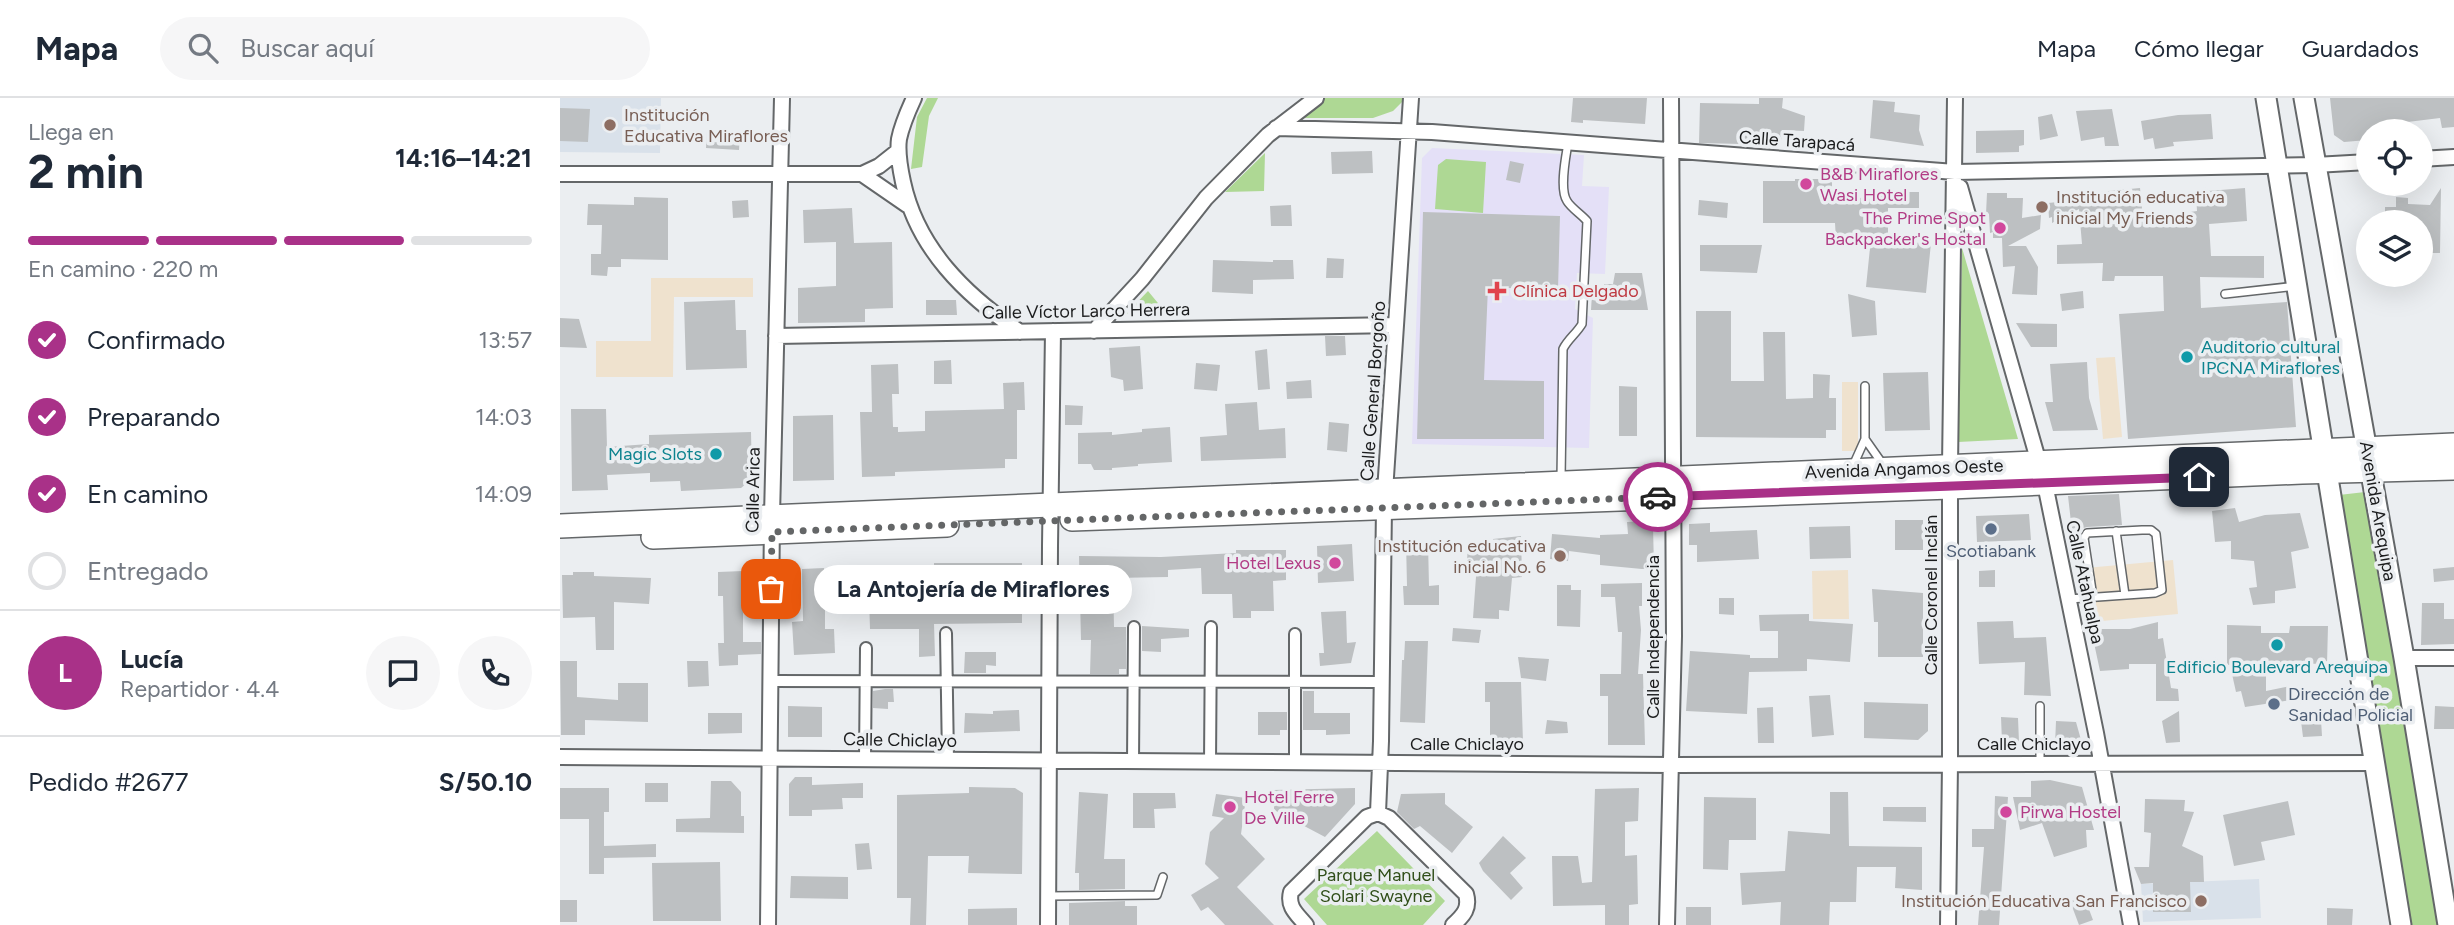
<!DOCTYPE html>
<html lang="es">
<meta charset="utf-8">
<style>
body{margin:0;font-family:Figtree,sans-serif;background:#f6f6f7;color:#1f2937;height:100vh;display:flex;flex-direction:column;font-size:26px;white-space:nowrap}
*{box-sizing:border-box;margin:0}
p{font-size:23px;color:#747a83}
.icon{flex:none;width:38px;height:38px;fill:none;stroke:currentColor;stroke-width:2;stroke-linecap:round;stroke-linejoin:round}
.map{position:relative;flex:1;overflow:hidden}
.drawer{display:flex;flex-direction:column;background:#fff;width:560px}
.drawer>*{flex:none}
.fabs{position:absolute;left:1796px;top:21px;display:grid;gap:14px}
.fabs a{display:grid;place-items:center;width:77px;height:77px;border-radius:50%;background:#fff;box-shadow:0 7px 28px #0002;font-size:35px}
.pin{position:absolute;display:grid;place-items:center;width:60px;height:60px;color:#fff;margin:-30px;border-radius:14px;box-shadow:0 4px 10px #0006}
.courier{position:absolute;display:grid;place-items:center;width:70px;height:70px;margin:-35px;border:5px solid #a93188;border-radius:50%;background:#fff;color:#222;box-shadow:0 2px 9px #0007}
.bubble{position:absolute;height:49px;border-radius:24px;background:#fff;box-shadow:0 7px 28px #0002;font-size:23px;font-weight:700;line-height:49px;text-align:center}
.overview em{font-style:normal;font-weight:700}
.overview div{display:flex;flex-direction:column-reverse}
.overview{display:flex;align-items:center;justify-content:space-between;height:119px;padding:0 28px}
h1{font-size:46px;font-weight:700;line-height:52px}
.bar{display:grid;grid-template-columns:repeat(4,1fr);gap:10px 7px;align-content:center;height:84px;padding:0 28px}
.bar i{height:9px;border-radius:5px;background:#e0e1e3}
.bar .current{background:#a93188}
.bar p{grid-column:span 4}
.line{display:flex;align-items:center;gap:18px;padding:0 28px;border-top:2px solid #e0e1e3}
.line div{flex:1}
.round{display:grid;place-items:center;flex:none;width:74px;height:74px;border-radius:37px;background:#f6f6f7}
ol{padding:0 28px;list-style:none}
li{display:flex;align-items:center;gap:21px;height:77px}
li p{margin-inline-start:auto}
li .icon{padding:7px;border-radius:50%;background:#a93188;color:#fff;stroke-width:4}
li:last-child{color:#747a83}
li i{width:38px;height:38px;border:4px solid #e0e1e3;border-radius:50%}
header{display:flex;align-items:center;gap:42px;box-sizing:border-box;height:98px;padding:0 35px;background:#fff;border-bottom:2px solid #e0e1e3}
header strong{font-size:33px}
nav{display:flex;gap:38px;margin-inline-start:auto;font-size:24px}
.search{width:490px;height:63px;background:#f6f6f7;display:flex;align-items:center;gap:18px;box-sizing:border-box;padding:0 24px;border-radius:38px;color:#747a83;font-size:26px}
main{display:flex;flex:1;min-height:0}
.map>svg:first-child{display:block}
.built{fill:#d9e1ea}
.industrial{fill:#efe2ce}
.medical{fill:#e4e0f7}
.green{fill:#aed894}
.building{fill:#bdc0c2}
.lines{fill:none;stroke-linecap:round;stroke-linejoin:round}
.service-casing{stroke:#646769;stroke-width:10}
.pedestrian-casing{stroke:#646769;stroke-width:14}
.minor-casing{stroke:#646769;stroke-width:18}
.secondary-casing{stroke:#646769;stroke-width:23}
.primary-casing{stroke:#646769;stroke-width:26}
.service{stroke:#fff;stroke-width:7}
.pedestrian{stroke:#fff;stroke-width:10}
.minor{stroke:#fff;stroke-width:14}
.secondary{stroke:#fff;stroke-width:19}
.primary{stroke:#fff;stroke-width:23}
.done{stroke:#646667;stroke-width:7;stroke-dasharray:0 12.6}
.route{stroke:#a93188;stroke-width:9}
.education-dot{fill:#8d6e63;stroke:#ebeef1;stroke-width:2.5}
.hotel-dot{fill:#d1479c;stroke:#ebeef1;stroke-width:2.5}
.health-dot{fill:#e0444e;stroke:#ebeef1;stroke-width:2.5}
.culture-dot{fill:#0f9aa8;stroke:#ebeef1;stroke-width:2.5}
.service-dot{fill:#5c6f8a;stroke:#ebeef1;stroke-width:2.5}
.labels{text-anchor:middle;stroke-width:7;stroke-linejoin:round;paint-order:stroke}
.education-label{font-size:18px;fill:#785e54;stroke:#ebeef1;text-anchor:start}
.street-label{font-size:18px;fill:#1b1c1d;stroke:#ebeef1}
.hotel-label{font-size:18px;fill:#b23c85;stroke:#ebeef1;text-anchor:start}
.health-label{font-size:18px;fill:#be3a42;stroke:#ebeef1;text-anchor:start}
.culture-label{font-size:18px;fill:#0d838f;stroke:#ebeef1;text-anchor:start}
.service-label{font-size:18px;fill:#4e5e75;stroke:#ebeef1}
.park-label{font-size:18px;fill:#304e19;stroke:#ebeef1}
</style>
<header>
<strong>Mapa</strong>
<div class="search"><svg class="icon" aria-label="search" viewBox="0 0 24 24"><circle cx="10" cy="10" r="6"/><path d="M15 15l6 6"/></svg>Buscar aquí</div>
<nav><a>Mapa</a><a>Cómo llegar</a><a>Guardados</a></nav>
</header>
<main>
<section class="drawer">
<div class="overview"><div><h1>2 min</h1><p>Llega en</p></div><em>14:16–14:21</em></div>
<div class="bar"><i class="current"></i><i class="current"></i><i class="current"></i><i></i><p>En camino · 220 m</p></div>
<ol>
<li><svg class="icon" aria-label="check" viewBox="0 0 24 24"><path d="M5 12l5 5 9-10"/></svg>Confirmado<p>13:57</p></li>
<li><svg class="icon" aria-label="check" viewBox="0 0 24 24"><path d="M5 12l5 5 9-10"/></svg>Preparando<p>14:03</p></li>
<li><svg class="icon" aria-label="check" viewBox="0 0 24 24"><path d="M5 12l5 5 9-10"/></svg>En camino<p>14:09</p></li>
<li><i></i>Entregado</li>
</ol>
<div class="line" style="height:126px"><b class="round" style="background:#a93188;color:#fff">L</b><div><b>Lucía</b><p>Repartidor · 4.4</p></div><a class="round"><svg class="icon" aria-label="chat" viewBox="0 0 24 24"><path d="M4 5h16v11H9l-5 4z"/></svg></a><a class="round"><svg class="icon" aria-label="phone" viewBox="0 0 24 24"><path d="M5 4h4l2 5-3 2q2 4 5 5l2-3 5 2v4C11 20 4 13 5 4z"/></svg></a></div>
<div class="line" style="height:91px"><div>Pedido #2677</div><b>S/50.10</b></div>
</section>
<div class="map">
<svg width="1894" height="827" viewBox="0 0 1894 827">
<rect width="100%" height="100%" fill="#ebeef1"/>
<path class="built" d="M0,0H101L100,55L0,54Z
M1699,781L1701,820L1583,824L1581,786Z"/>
<path class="industrial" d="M91,180H193V199H114L113,279H36V243H91Z
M1555,259L1562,339L1543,341L1536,260Z
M1282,284H1298V353H1282Z
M1613,462L1618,516L1531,524L1526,470Z
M1288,472L1289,521H1253L1252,473Z"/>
<path class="medical" d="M872,50L1024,57L1022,88L1049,89L1045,176L1017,175L1015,211L1033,220L1029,350L852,346L862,60Z"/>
<path class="green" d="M367,0H378L369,18L362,69L351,71L357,19Z
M760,0H846L833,13L813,20H738Z
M705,55L704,93L665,94Z
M886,61L926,64L923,115L875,111L878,67Z
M1402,150L1458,341L1398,344Z
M588,193L607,216H566Z
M1805,394L1810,403L1878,827H1849L1779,397Z
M817,733L885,803L863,827H767L744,801Z"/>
<path class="building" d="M1013,0H1087L1085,26L1023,22V25L1011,24Z
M1199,0H1223L1222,10L1245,18L1244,33L1222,32L1221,43L1181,42V46L1139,45L1140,5L1199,6Z
M1770,0H1894V29L1882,30L1880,20L1815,28L1816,33H1808V42L1784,44L1774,37Z
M1313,2L1335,4L1334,14L1360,17L1359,32L1364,48L1310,40Z
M0,10L30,11L28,44L0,43Z
M1552,11L1559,48H1545L1544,39L1521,43L1516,13Z
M1492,16L1498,38L1480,42L1478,19Z
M1651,16L1653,41L1613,44L1614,48L1595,51L1593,40L1584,42L1581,23L1618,17Z
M147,32L180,33L179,52L146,50Z
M1464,32V47L1459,48V54L1416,55V33Z
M812,53L813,75L772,76L771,54Z
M950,63L964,66L960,85L946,82Z
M1235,81H1272V94H1284V99L1304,100L1305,94H1359V110H1328V144L1371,145L1366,195L1306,189L1311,140L1276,142L1275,125H1203V83H1235Z
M1580,90L1583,121L1637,113L1636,94L1685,90L1687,123L1649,126L1651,158H1704V180L1640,179L1641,210L1727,204L1736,329L1568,341L1559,216L1604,213L1603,178H1555L1554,183H1542L1543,165L1497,166V147L1522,146L1519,111L1492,125V119L1489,120L1488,105L1518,102V96Z
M1881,90L1880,155H1860V124H1825V109H1836V99L1848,100V106L1870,107Z
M1427,95H1447V100H1463L1462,120L1481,117L1480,131L1448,148H1466L1478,169L1477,197L1452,196L1455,168L1443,169L1442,140H1433V134L1430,135L1429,116H1426Z
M74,99L108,100V162L61,161V169H48L47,178L31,177V156H41L42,127H27L28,106L74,107Z
M188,102L189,119L173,120L172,103Z
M1139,102L1168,105L1167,120L1138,117Z
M731,107L732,128H711L710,108Z
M292,110L294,145L332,144L333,210L305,211V224L238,225V190L276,188V144L244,145L243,112Z
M863,114L1000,118L998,192L928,189L924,282L984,283V341H857Z
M1140,147H1202L1197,175L1140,173Z
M767,160L784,161L783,180H766Z
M653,162L713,164V162H733L734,181L693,182V196L652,194Z
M1055,175H1082L1088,212H1031L1032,196L1044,194V186H1053Z
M1523,193L1524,210L1502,213L1500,196Z
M1288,196L1315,203L1317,237L1292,239Z
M175,202L176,232H186L187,270L126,272L124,204Z
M366,202H396L397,217H366Z
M1136,213H1171V283H1204L1203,234H1225L1226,301L1253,300V276L1270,277L1269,300H1276V332H1266V340L1136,339Z
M0,220L19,221L27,250L0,249Z
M1456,225L1497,226V249H1471Z
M765,238H785L786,257L766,258Z
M580,248L583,291L564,293L563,282L551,279L549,250Z
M707,251L710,291L698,292L695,253Z
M391,262L392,286H374V263Z
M1527,264L1529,300L1538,332L1493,333L1485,304H1493L1490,266Z
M636,265L660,267L657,293L634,291Z
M338,266L339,296H332L333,329H338V334L365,333V313L444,311L443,285L464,284L465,312H457V361H445V370L335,374V378L302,379L300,314H312L311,267Z
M1368,274L1370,332L1325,333L1323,275Z
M751,282L752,300L727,301L726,284Z
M1059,288L1077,289V338H1059Z
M697,304L699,332L725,330L726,360L641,363L640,339L667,337L665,306Z
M505,307L523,308L522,327H505Z
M11,311H46L47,349L89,346V337L191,334L192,381L181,390L121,393L120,383L90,384V375L47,377L48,392L12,393Z
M273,317L274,382L233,383V318Z
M769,324L789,326L787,354L767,352Z
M610,329L612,364L578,366V368L552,370V372H534L531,366H518V335L552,334V337L582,334V331Z
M1559,396L1562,427L1527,429L1512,433L1508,398Z
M1675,410L1679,424L1705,417L1740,415L1749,450L1731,454L1736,490L1715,493V505L1693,507L1689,490L1697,489L1694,463L1671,461V443L1655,444L1652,413Z
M1469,416L1471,442L1417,444L1416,418Z
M1335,422H1363V452H1335Z
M1087,423L1093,428L1094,470L1082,471L1040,467V457L1009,453L1008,463L990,461L992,436L1040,440V437L1068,436L1067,424Z
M1150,425V434L1197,432L1199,461L1137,464V447H1129V426Z
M1290,428L1291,460L1250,461L1249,429Z
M961,438L962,479L952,480L949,513L939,512V521L913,520L917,465H907L908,443H934L933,441Z
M846,443L868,444L869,488L879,487V507H844L843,488H847Z
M792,446L794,483L758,485L757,448Z
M676,452H726V482L713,483L714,513H691V520H673L672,496H642L641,470L608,472V479L553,480L554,529H566V571H559V576H530L531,542H521L519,458L601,459L676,455Z
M374,465H462V525L374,526L375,558L359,559V531H310L309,499L265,506V531H274L275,555L234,557L232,524L243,523L242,471L264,470L265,491L309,485V473L374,472Z
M1894,469V482L1874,484L1873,471Z
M1435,472V489H1419V473Z
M183,473V544H201V556L178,557V567L159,568L158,545H164L163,498H158V474Z
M13,474H34V478L91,480L89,506L54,504V552H36L35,519L3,520L2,477H13Z
M1082,485V508H1079L1081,532L1078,576H1083L1085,647H1048V598H1040V576H1061L1062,534H1058L1055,499H1041V486Z
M997,487H1011V492H1021L1020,529L997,528Z
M1312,491L1363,495V559H1318V524H1314Z
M1159,500H1174V517L1159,516Z
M1862,505H1884V521H1894V546L1861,547Z
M786,513L787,545L796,544L791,565L760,568L759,555H764L761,514Z
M1249,516V523L1293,526L1290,564L1247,561V573L1189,574L1187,616L1126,613L1130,553L1190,557V560H1218V533H1200L1199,517Z
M1453,523L1454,540L1486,539L1491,598L1464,597L1465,564L1419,566L1417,524Z
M1598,524V541L1603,540L1611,590L1618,591L1619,603H1596V566H1569V571L1540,573L1531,531H1570Z
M1667,527L1701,528V535H1729L1730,528H1768L1767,566L1706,565V593L1730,588L1731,602L1685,609L1681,593L1676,594L1670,567H1667Z
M582,528L629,531V539L601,541V554L582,553Z
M893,530L921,532L919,545L892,543Z
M845,543H868L865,625L840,624L842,562H844Z
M405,554H436V568L426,567V575H404Z
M958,559L989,561L986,583L961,580Z
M0,563H17V599L58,602V585H88V624L25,622V637H1Z
M127,563H148L149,588L128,589Z
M925,584H961L963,644H930V604H925Z
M325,591H333L334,604H328V611L313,610V593Z
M743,593H754V615H790V636L766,637V632H743Z
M1270,597L1274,637L1252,639L1249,598Z
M1304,604L1368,606V633L1358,642L1304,640Z
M228,608L262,609V639H228Z
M1875,608L1894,609V631H1874Z
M1213,609L1214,645H1198L1197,610Z
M459,612L460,633L404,635L405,615L433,616V613Z
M1619,613L1620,644L1606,645L1602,623Z
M698,614H727V632H720V637H698Z
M148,615H182V635L148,636Z
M1441,619L1458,620L1459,644H1442Z
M987,622L1007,624L1008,635L985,636Z
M1761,622L1762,638L1743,639L1741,623Z
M1496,623L1516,624L1523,649L1495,647Z
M235,679H252V687L303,685V700H282L283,711L252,712V718H229V686Z
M1490,682L1522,689L1534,732H1526L1527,749L1494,759L1482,725L1460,732L1453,699H1471V683Z
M151,683H171L181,694V718H184V735L116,734V721L150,720Z
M85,685H108V704H85Z
M409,689L455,690L463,695L462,776L408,775L409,758H368L366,827H350L351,800H337V697L409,695Z
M0,690H49V714H44V748L96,746V759L44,760V776H29V721H0Z
M795,690V706L765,739L714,712V692Z
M1079,690L1078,723L1065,724V758L1077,757L1078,806L1069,807V827H1045V807L993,808L992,758H1018L1022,785L1032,784L1035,691Z
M519,694L548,696L544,761H565V791L519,792V775H515Z
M1270,694H1288L1289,748L1362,749V792L1335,790L1336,769H1297L1296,804H1270L1269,827H1220L1221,804L1182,807L1180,775L1225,773L1228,733L1270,736Z
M573,695H615L616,710L594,711L595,730H573Z
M885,695V706L913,729L892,755L860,728L854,731L837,714L841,696Z
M656,696L686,700L681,736L705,761L677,789L714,827H665L648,809L641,813L631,797L659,780L645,766L650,734L664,720L652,718Z
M1435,698L1448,699L1439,827H1418L1424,749H1412V731H1434Z
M1144,699L1196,700V742H1169L1168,772L1143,771Z
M1585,701L1625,702L1624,713L1634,714L1622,748L1643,758L1644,784H1630L1631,814H1593V785L1581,786L1574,769H1589L1591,735L1584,734Z
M1728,703L1735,737L1701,744L1705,762L1674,768L1663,717Z
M1323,709H1366V724L1323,723Z
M943,738L966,760L950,775L963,790L951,802L923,773L919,765Z
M309,745L312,771L297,772L295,746Z
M160,764L161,823H93L92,765Z
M231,778L288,779V801L230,800Z
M1524,798L1533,822L1519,827L1510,803Z
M0,802H17V824H0Z
M565,803V808H577V827H509V805Z
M1126,809H1151V827H1126Z
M457,810V827H408V811Z
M1767,810L1793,811L1792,827H1767Z"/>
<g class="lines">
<defs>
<path id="service" d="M1665,196L1736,188
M1305,341L1324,368
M1292,370L1305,341V288
M1001,380L1003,251C1008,241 1016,236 1022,226L1027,123C1021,116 1011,110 1007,103C999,91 1006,58 1008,45
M1556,433L1565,497
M1509,501L1595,495L1602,492L1596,436L1591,432H1582L1527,435L1524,440L1533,499
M1480,608V665
M488,798L597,797L603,779"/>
<path id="pedestrian" d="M386,535L388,662
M735,536V665
M210,583L822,584
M305,661L306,550
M573,664L574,529
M650,665L651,529"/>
<path id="minor" d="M354,0C348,13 342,26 339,41C337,55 340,70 343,84C357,150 405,197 460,234
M716,30L872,34L1395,74L1755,67L1808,64
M1860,61L1894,59
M0,76H302L319,68L338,53
M302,76L347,107
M1400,89L1485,386L1536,635L1571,827
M534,233L582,181L646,100L708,37L756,0
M216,238L836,227
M1844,560H1894
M0,659L1112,667L1814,665
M818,715L821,643L824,409L851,0
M818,715L829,720L906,796C910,810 904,817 893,827
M208,827L212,418L222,0
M488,827L490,448L493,233
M746,827C737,816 727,809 731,794L807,719L818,715
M1107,827L1114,538L1111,0
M1388,827L1390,665V368L1395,0"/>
<path id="secondary" d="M1706,0L1841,827
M1744,0L1844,560L1888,827"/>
<path id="primary" d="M512,421L1390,389L1742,374L1894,370
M0,428L1894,347
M93,439L387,427"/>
</defs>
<use href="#service" class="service-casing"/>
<use href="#pedestrian" class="pedestrian-casing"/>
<use href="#minor" class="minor-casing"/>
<use href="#secondary" class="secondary-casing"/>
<use href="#primary" class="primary-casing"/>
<use href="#service" class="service"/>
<use href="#pedestrian" class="pedestrian"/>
<use href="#minor" class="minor"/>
<use href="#secondary" class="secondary"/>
<use href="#primary" class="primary"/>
</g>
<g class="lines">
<path class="done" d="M211,491L212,434L1098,399"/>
<path class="route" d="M1098,399L1639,379"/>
</g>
<g class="education-dot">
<circle cx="50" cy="27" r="7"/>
<circle cx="1482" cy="109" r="7"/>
<circle cx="1000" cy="458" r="7"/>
<circle cx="1641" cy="803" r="7"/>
</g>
<g class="hotel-dot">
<circle cx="1246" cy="86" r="7"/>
<circle cx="1440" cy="130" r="7"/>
<circle cx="775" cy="465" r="7"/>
<circle cx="670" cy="709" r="7"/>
<circle cx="1446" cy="714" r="7"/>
</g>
<path class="health-dot" d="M933.5 182.5h7v7h7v7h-7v7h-7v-7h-7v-7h7z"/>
<g class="culture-dot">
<circle cx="1627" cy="259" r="7"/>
<circle cx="156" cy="356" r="7"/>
<circle cx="1717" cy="547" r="7"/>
</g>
<g class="service-dot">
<circle cx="1431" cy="431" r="7"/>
<circle cx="1714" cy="606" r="7"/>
</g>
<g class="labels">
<g class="education-label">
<text x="64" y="23">Institución<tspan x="64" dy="21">Educativa Miraflores</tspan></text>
<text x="1496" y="105">Institución educativa<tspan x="1496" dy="21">inicial My Friends</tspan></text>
<text x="986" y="454" text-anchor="end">Institución educativa<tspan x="986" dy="21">inicial No. 6</tspan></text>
<text x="1627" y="809" text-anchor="end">Institución Educativa San Francisco</text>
</g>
<g class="street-label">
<text transform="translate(1237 43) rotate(4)" y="6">Calle Tarapacá</text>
<text transform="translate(526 213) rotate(-1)" y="6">Calle Víctor Larco Herrera</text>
<text transform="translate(813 293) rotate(-86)" y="6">Calle General Borgoño</text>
<text transform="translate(1344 371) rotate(-2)" y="6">Avenida Angamos Oeste</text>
<text transform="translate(193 392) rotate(-89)" y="6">Calle Arica</text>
<text transform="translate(1818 413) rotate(80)" y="6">Avenida Arequipa</text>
<text transform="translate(1525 484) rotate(78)" y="6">Calle Atahualpa</text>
<text transform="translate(1371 497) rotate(-90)" y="6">Calle Coronel Inclán</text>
<text transform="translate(1093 539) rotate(-90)" y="6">Calle Independencia</text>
<text transform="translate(340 642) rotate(1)" y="6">Calle Chiclayo</text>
<text x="907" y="652">Calle Chiclayo</text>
<text x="1474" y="652">Calle Chiclayo</text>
</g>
<g class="hotel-label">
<text x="1260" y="82">B&amp;B Miraflores<tspan x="1260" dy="21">Wasi Hotel</tspan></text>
<text x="1426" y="126" text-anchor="end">The Prime Spot<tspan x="1426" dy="21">Backpacker's Hostal</tspan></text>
<text x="761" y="471" text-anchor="end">Hotel Lexus</text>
<text x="684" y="705">Hotel Ferre<tspan x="684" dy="21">De Ville</tspan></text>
<text x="1460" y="720">Pirwa Hostel</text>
</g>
<g class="health-label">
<text x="953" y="199">Clínica Delgado</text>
</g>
<g class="culture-label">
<text x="1641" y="255">Auditorio cultural<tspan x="1641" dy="21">IPCNA Miraflores</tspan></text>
<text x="142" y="362" text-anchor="end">Magic Slots</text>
<text x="1717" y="575" text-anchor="middle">Edificio Boulevard Arequipa</text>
</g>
<g class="service-label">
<text x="1431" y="459">Scotiabank</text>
<text x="1728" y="602" text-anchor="start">Dirección de<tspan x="1728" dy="21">Sanidad Policial</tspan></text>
</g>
<g class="park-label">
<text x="816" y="783">Parque Manuel<tspan x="816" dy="21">Solari Swayne</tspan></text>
</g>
</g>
</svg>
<div class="fabs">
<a><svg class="icon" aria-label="locate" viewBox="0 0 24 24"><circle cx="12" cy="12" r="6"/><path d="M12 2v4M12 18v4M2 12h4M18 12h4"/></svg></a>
<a><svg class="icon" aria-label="layers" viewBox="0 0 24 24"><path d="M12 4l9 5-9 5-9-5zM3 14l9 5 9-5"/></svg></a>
</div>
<div class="pin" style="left:211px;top:491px;background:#ea580c"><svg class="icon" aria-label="bag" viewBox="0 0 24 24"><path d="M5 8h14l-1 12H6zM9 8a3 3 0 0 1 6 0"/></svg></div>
<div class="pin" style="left:1639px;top:379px;background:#1f2937"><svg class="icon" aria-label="home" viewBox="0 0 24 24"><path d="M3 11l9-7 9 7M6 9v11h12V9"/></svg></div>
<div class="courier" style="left:1098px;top:399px"><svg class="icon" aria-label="car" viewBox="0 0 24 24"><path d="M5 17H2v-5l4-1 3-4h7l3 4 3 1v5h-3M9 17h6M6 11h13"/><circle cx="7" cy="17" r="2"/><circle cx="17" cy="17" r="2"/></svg></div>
<div class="bubble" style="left:254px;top:467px;width:318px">La Antojería de Miraflores</div>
</div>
</main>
